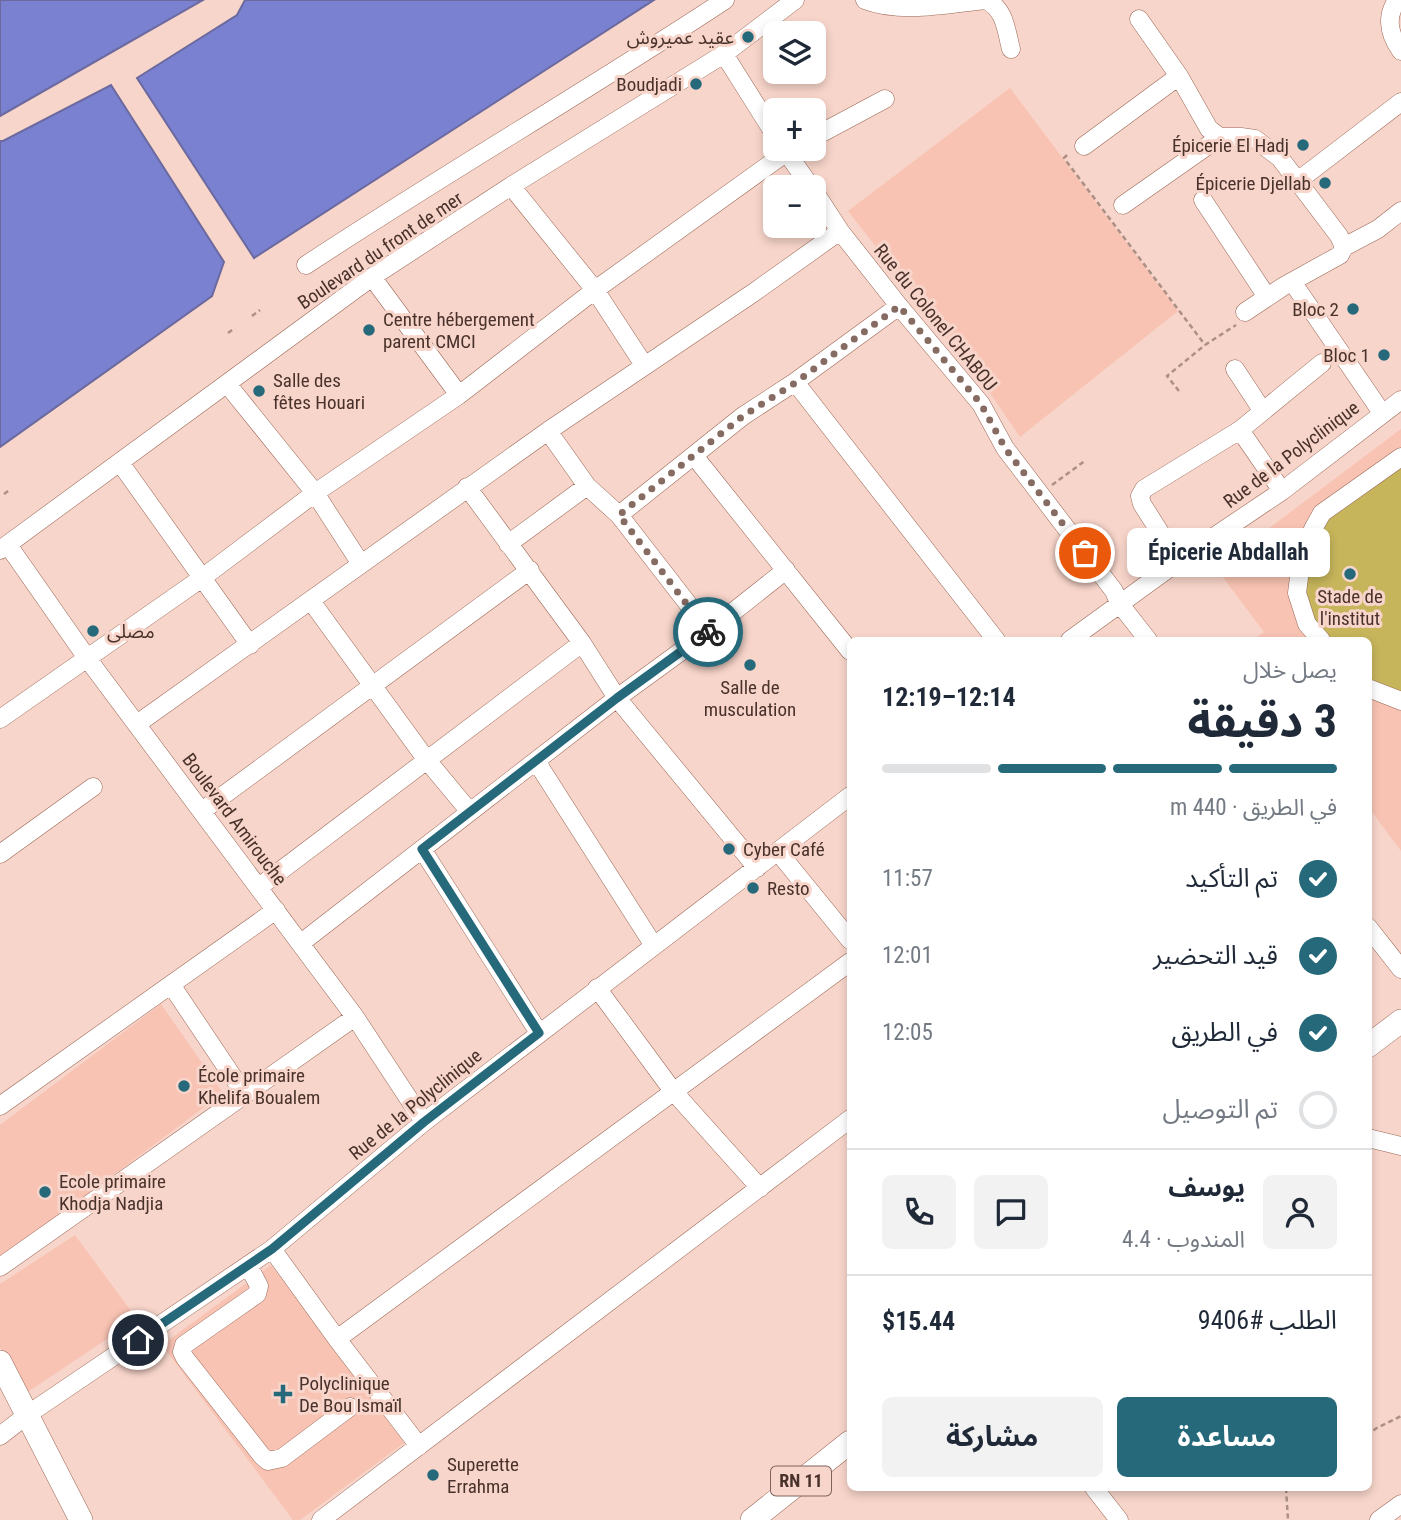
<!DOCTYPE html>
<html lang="ar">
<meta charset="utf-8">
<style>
body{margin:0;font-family:"Roboto Condensed","Noto Sans Arabic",sans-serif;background:#f2f2f3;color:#1f2937;direction:rtl;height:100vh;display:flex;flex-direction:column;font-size:26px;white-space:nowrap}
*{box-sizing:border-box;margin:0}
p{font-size:23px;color:#747a83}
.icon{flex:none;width:38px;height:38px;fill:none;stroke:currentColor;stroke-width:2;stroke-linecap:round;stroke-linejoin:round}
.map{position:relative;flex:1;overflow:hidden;direction:ltr}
.details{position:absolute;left:847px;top:637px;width:525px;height:854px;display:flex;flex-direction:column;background:#fff;border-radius:10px;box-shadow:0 4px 10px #0003;direction:rtl}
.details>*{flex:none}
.fabs{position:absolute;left:763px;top:21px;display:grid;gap:14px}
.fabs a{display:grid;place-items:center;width:63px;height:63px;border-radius:10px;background:#fff;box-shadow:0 4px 10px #0003;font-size:35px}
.pin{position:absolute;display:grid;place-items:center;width:60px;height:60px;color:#fff;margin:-30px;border:4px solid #fff;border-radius:50%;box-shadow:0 2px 7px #0007}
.courier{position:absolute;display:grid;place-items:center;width:70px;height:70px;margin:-35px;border:5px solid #25697b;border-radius:50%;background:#fff;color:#222;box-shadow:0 2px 9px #0007}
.bubble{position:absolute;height:49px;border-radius:10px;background:#fff;box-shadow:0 4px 10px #0003;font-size:23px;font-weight:700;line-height:49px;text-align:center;direction:rtl}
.overview em{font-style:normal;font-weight:700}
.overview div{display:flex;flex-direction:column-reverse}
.overview{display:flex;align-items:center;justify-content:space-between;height:119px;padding:0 35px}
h1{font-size:46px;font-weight:700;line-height:52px}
.bar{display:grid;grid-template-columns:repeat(4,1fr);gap:10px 7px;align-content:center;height:84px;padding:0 35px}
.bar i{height:9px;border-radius:5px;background:#e0e1e3}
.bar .on{background:#25697b}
.bar p{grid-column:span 4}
.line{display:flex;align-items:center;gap:18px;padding:0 35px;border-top:2px solid #e0e1e3}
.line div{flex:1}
.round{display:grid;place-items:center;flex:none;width:74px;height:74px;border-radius:10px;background:#f2f2f3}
ol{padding:0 35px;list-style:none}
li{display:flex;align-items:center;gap:21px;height:77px}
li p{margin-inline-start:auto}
li .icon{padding:7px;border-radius:50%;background:#25697b;color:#fff;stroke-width:4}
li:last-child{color:#747a83}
li i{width:38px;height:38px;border:4px solid #e0e1e3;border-radius:50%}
.cta{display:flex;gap:14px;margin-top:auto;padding:14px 35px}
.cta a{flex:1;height:80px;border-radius:10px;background:#25697b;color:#fff;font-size:28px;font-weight:700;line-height:80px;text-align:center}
.cta a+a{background:#f2f2f3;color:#1f2937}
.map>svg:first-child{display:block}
.built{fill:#f8c3b3}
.green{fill:#c6b55b}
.water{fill:#7981d0;stroke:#6b699e;stroke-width:2}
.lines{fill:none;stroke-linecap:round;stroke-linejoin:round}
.minor-casing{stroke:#965;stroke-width:19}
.major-casing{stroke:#965;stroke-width:24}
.path{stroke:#ac8f85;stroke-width:2.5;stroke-dasharray:5 3.5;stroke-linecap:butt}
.minor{stroke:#fff;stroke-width:18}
.major{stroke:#fff;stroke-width:23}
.done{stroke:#866b63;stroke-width:7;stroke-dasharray:0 12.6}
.route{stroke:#25697b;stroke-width:9}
.poi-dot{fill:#25697b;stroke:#f8d5ca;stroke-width:2.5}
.labels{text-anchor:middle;stroke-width:6;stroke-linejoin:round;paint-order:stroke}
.shield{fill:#f8d5ca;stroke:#7e635b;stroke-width:2}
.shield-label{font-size:18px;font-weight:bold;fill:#49322b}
.poi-label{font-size:19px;fill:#49322b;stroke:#f8d5ca;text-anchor:start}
.street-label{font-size:19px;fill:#49322b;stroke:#f8d5ca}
</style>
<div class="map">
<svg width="1401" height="1520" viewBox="0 0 1401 1520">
<rect width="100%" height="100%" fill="#f8d5ca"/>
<path class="built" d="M1010,88L1178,311L1020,437L992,396L848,211Z
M1401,429V851L1369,808L1368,640H1253L1264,632L1216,568Z
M161,1004L223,1093L0,1260V1125Z
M75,1235L137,1319L23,1395L0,1347V1284Z
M271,1265L404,1443L300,1520H293L162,1345Z"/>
<path class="green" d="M1401,457V701L1369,688L1368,640H1321L1307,625L1301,562L1313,529Z"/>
<path class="water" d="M0,0H203L0,116Z
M245,0H654L254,258L137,78L237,15Z
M111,85L224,262L212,296L0,447V141H3Z"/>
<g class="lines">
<defs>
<path id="minor" d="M865,0C902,14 947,4 985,0
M986,0C1005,9 1006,30 1011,49
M1397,0C1385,18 1389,34 1401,51
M1139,19L1179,76L1209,129L1220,137
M724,54L775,135
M814,137L885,99
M1084,146L1179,76
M784,149L811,187
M1299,180L1401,102
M511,186L595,290L644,365
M814,191L840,231L899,306L981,404L1005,448L1114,591L1119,603L1148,640
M1203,200L1267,297
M1123,205L1220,137H1241L1255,139L1280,158L1339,236L1344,247L1340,255L1284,286L1245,312
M1344,247L1378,229L1401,211
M306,265C444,174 587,91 725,0
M372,277L459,395
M1293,283L1382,413
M1235,369L1262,410
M795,382L996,640
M228,385L315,493L361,564
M1240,430L1282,491
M548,431L753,293L840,231
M695,457L850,651
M121,464L250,645
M467,487L582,643L617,698L757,868
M619,515L709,631
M508,544L587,486
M8,545L87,658L355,1017L424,1122
M1168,545L1142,504L1140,496L1144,489L1240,430L1322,363
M0,550L372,277L511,186L724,54L795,0
M311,601L426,759L470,812
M1070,640L1190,553L1282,491L1401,400
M1321,640L1307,624L1297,593L1301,562L1313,529L1322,513L1401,457
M1368,688L1401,701
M0,719L202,578L315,493L459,395L595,290L791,149
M137,724L548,431L587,486L619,515L743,416L795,382L899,306
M536,761L654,946
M202,811L530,570
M422,849L539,1033
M779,853L850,940
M0,854L93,787
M259,887L582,643
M1368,927L1401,969
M301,943L617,698L709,631L786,570
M172,986L245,1095
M597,988L673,1091L760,1188
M0,1106L276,910
M1368,1138L1401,1146
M272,1249L337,1339L419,1446
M248,1265L259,1286L257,1294L184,1345L182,1352L185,1358L262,1456L268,1461L282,1458L350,1407
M0,1267L355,1017
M337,1339L850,962
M0,1436L27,1415L272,1249L424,1122L850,796
M1094,1488L1119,1520
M321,1520L850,1119
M1379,1520L1401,1504"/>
<path id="major" d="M1368,1046L1401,1021
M0,1362L81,1520
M752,1520L850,1442"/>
</defs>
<use href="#minor" class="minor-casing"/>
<use href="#major" class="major-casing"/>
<path class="path" d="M1067,155L1064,158L1205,345
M252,316L260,310
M228,333L235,328
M1179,391L1167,376L1205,345L1236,325
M1052,485L1086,460
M4,494L11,489
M1368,1437L1375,1429L1401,1416
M1286,1488L1288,1520"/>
<use href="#minor" class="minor"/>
<use href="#major" class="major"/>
</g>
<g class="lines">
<path class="done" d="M708,632L619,515L743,416L795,383L899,306L981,404L1005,448L1085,553"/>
<path class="route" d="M138,1340L272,1249L424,1122L539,1033L422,849L617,698L708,632"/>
</g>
<g class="poi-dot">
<circle cx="748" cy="37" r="7"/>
<circle cx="696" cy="84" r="7"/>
<circle cx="1303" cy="145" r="7"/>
<circle cx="1325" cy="183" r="7"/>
<circle cx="1353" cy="309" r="7"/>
<circle cx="369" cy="330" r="7"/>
<circle cx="1384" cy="355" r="7"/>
<circle cx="259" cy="391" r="7"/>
<circle cx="1350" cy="574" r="7"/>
<circle cx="93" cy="631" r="7"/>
<circle cx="750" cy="665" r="7"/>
<circle cx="729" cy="849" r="7"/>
<circle cx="753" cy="888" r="7"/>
<circle cx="184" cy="1086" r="7"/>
<circle cx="45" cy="1192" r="7"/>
<path d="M279.5 1383.5h7v7h7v7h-7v7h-7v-7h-7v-7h7z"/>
<circle cx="433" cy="1475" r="7"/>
</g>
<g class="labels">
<rect class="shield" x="771" y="1466.5" width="60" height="29" rx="5"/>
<g class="shield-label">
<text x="801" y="1487">RN 11</text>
</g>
<g class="poi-label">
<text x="734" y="44" text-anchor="end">عقيد عميروش</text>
<text x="682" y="91" text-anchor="end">Boudjadi</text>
<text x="1289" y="152" text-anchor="end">Épicerie El Hadj</text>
<text x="1311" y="190" text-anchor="end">Épicerie Djellab</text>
<text x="1339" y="316" text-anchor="end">Bloc 2</text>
<text x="383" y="326">Centre hébergement<tspan x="383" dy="22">parent CMCI</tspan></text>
<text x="1370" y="362" text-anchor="end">Bloc 1</text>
<text x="273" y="387">Salle des<tspan x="273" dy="22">fêtes Houari</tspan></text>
<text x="1350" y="603" text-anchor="middle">Stade de<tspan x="1350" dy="22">l'institut</tspan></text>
<text x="107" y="638">مصلى</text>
<text x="750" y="694" text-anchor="middle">Salle de<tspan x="750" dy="22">musculation</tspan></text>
<text x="743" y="856">Cyber Café</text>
<text x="767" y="895">Resto</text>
<text x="198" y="1082">École primaire<tspan x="198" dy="22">Khelifa Boualem</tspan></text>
<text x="59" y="1188">Ecole primaire<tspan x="59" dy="22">Khodja Nadjia</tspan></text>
<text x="299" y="1390">Polyclinique<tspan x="299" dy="22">De Bou Ismaïl</tspan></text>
<text x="447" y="1471">Superette<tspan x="447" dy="22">Errahma</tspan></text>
</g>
<g class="street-label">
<text transform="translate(380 250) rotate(-34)" y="7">Boulevard du front de mer</text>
<text transform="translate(936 317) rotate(51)" y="7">Rue du Colonel CHABOU</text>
<text transform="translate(1291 454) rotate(-37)" y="7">Rue de la Polyclinique</text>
<text transform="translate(235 819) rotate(53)" y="7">Boulevard Amirouche</text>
<text transform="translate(415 1104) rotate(-39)" y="7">Rue de la Polyclinique</text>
</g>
</g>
</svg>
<div class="fabs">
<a><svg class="icon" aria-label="layers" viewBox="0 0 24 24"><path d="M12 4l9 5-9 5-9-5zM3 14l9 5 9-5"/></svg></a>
<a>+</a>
<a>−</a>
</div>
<div class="pin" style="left:1085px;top:553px;background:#ea580c"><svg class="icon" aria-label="bag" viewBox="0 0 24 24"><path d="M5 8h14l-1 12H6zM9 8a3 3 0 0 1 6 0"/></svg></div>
<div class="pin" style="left:138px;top:1340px;background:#1f2937"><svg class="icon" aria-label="home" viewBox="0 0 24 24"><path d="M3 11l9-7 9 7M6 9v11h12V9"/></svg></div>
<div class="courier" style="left:708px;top:632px"><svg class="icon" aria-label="bike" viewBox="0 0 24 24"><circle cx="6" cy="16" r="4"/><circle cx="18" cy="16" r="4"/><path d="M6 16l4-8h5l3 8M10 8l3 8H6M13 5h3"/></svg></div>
<div class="bubble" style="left:1127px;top:528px;width:203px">Épicerie Abdallah</div>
<section class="details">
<div class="overview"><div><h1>3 دقيقة</h1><p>يصل خلال</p></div><em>12:14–12:19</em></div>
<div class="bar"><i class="on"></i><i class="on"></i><i class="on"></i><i></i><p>في الطريق · 440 m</p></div>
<ol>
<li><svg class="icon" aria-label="check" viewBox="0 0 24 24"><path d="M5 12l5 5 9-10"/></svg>تم التأكيد<p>11:57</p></li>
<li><svg class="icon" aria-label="check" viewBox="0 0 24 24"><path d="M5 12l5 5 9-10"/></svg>قيد التحضير<p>12:01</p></li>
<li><svg class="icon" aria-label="check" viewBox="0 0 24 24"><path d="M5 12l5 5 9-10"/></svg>في الطريق<p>12:05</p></li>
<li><i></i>تم التوصيل</li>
</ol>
<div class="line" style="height:126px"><a class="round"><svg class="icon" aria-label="person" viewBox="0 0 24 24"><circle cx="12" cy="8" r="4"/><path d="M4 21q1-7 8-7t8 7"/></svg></a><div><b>يوسف</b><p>المندوب · 4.4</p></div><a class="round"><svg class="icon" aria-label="chat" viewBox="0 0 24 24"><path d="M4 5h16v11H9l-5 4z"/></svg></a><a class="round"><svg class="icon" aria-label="phone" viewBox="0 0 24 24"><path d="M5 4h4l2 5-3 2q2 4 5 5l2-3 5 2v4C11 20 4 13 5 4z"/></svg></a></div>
<div class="line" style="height:91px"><div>الطلب #9406</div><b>$15.44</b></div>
<div class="cta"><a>مساعدة</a><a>مشاركة</a></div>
</section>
</div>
